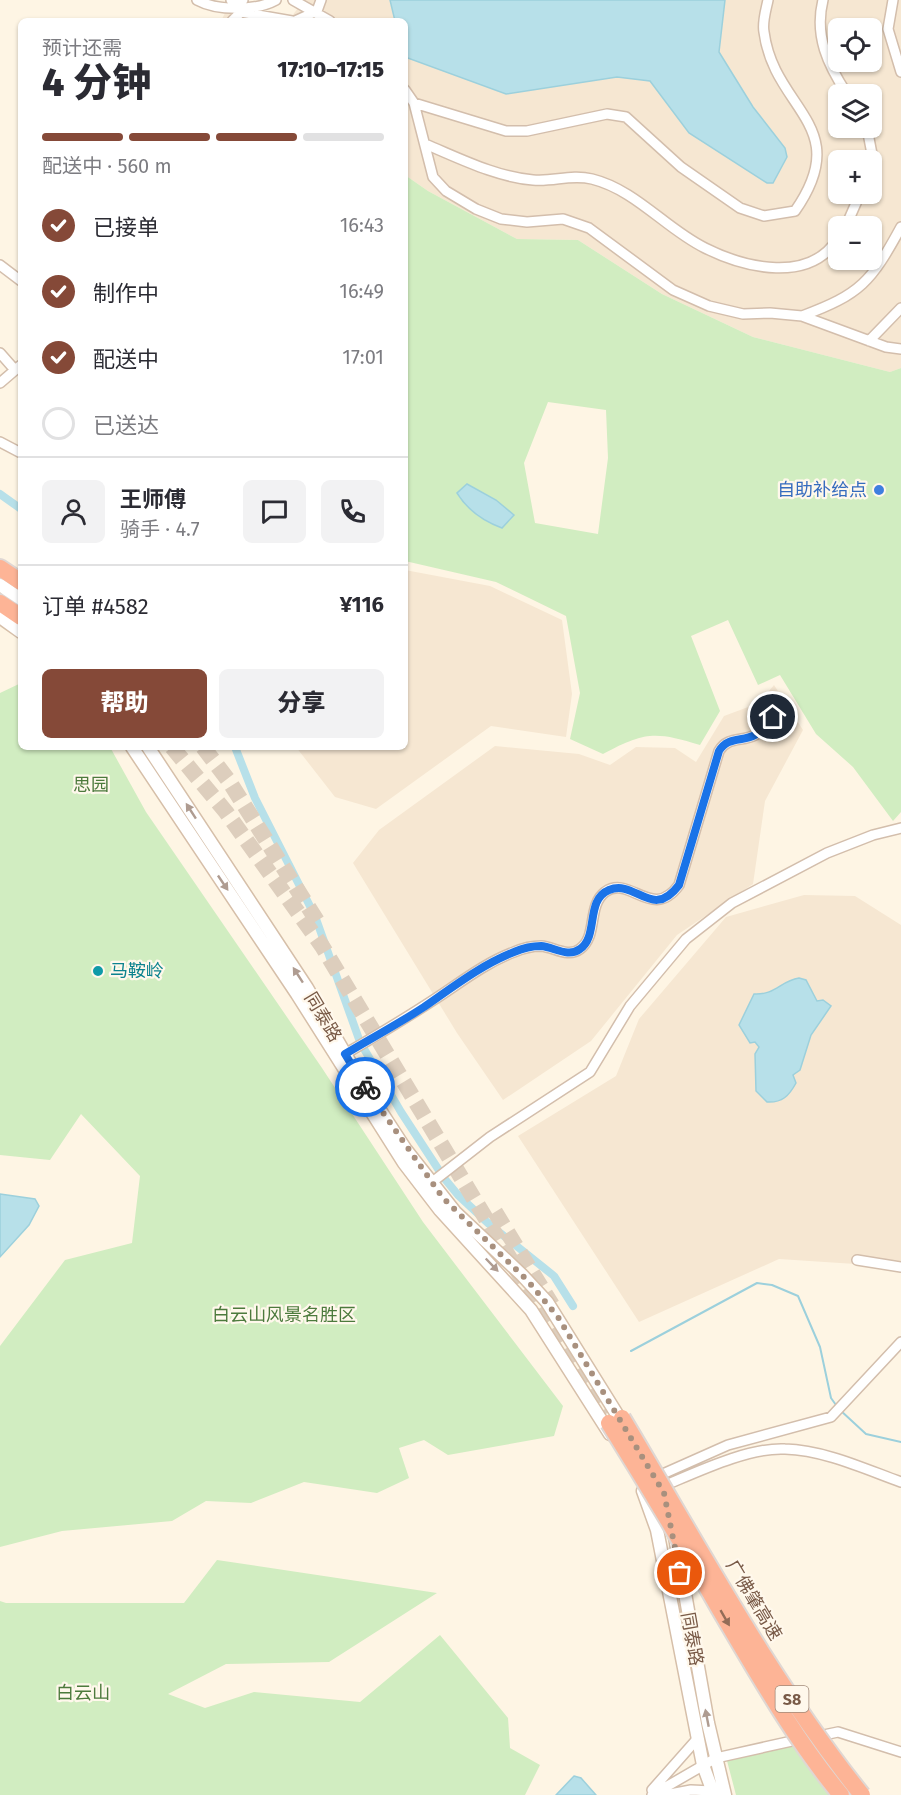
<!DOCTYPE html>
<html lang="zh">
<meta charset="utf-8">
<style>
body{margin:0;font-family:"Fira Sans","Noto Sans SC",sans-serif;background:#f2f2f3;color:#2b2b33;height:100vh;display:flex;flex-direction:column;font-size:22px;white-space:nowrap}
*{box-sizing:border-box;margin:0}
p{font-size:20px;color:#7c7c81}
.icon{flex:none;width:33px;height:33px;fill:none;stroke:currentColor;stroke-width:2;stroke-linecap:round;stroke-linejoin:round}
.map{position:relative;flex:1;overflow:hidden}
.panel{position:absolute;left:18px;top:18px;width:390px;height:732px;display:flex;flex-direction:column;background:#fff;border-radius:9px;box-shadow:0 2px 4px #0004}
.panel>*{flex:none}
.buttons{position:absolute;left:828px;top:18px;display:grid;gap:12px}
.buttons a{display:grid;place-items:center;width:54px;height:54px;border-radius:9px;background:#fff;box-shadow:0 2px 4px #0004;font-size:30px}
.pin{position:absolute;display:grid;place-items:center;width:51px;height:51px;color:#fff;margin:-26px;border:3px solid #fff;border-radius:50%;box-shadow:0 2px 6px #0007}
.courier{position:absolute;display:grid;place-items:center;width:60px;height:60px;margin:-30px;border:4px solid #1a73e8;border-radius:50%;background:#fff;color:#222;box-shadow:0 2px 8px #0007}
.overview em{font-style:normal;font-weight:800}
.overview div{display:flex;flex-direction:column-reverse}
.overview{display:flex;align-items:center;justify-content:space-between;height:102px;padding:0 24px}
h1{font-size:39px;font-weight:800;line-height:45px}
.bar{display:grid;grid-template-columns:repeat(4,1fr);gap:9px 6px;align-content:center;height:72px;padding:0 24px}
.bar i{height:8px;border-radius:4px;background:#e1e1e2}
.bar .on{background:#854938}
.bar p{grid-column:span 4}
.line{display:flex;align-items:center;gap:15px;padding:0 24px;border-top:2px solid #e1e1e2}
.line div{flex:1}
.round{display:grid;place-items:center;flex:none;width:63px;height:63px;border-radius:9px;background:#f2f2f3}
ol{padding:0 24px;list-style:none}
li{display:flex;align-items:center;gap:18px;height:66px}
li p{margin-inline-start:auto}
li .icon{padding:6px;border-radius:50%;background:#854938;color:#fff;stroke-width:4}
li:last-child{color:#7c7c81}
li i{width:33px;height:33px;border:3px solid #e1e1e2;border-radius:50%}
.action{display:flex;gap:12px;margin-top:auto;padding:12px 24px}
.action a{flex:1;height:69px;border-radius:9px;background:#854938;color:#fff;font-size:24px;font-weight:800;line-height:69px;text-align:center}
.action a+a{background:#f2f2f3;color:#2b2b33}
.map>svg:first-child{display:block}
.residential{fill:#f6e7d2;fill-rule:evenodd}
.green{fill:#d1edc1;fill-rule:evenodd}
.water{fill:#b7e0e9;stroke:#9cd0dc;stroke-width:1.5}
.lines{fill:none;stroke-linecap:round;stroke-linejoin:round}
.stream{stroke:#9cd0dc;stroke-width:2}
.canal{stroke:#b7e0e9;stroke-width:8}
.highway-tunnel{stroke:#ddcebd;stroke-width:16;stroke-dasharray:16 8;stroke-linecap:butt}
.street-casing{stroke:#d3beac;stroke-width:12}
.secondary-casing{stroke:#d6bfa9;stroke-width:15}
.highway-casing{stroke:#dfd7d3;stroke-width:20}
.street{stroke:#fff;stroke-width:9}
.secondary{stroke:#fff;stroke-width:12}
.highway{stroke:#fdb496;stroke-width:16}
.highway-bridge-casing{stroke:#dfd7d3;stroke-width:20;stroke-linecap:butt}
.highway-bridge{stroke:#fdb496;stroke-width:16}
.oneway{fill:#af9c91}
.oneway2{fill:#936c57}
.done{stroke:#a8907e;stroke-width:6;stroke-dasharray:0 10.8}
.route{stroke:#1a73e8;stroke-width:8}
.shop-dot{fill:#3f7fe0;stroke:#fff8ec;stroke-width:2}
.culture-dot{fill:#0f9aa8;stroke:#fff8ec;stroke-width:2}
.labels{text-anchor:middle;stroke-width:4.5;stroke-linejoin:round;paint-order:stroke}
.shield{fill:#fff8ec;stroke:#a18978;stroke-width:1.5}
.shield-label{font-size:16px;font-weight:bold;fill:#795a47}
.shop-label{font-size:18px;fill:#366cbe;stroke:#fff8ec;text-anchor:end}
.park-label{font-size:18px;fill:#4c7a3c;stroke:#fff8ec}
.culture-label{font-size:18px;fill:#0d838f;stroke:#fff8ec;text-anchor:start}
.street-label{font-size:18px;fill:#795a47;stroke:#fff8ec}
</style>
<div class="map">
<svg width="901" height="1795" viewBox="0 0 901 1795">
<rect width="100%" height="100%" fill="#fef5e4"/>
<path class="residential" d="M304,0H901V368L890,372L753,337L662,294L578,240L517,239L428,191L405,175V21H221L225,13L244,9L292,16ZM838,28H872V62H838ZM838,94H872V128H838ZM838,160H872V194H838ZM838,226H872V260H838Z
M405,570L490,586L562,620L572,694L566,737L491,726L376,809L335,797L296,747H405Z
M774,685L803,730L765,801L753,884L677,935L591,1041L503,1100L457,1033L353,863L379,830L495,746L579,754L610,765L636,747L675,748L696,762L724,716L759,703Z
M804,895L855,896L901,925V1267L779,1259L639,1322L518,1136L616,1076L639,1019L726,917Z"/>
<path class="green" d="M405,175L428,191L517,239L578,240L662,294L753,337L890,372L901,368V812L893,821L853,767L816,734L780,675L758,685L728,620L691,636L720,711L700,745C655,731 644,732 603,754L570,739L580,693L566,616L496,582L405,561ZM548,402L606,410L608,458L598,534L535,523L524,463Z
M21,683V747H110L146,812L322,1068L423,1222L563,1406L554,1436L448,1455L424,1440L399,1448L409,1478L377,1493L304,1482L251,1503L206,1501L172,1521L62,1531L0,1547V1346L65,1260L132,1243L140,1176L81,1114L50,1160L0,1155V693Z
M217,1560L437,1593L329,1662L226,1664L168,1694L205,1708L254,1692L360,1702L440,1635L508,1718L510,1748L540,1765L525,1795H0V1601L6,1603H184Z
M795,1741L836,1795H736L726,1757Z"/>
<path class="water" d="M390,0H725L719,52L753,107L785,148L787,157L773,183H767L689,133L650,81L617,77L506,94L405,57V21H395Z
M467,484L496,500L514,515L502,528C483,521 468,511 457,493Z
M799,978L806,980L817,1001L823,1000L831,1006L811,1035L800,1070L793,1075L796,1083C789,1096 782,1103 767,1102L756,1091L755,1054L759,1047L755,1042L750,1043L739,1025L754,994C776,995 780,981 799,978Z
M0,1194L35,1199L39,1206L29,1225L0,1257Z
M574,1776L581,1778L596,1795H556Z"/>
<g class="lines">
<path class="stream" d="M631,1351L757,1283L772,1285L798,1296L820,1347L831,1398L836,1405
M840,1410L866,1434L901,1442"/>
<path class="canal" d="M0,494L21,509
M235,747L255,798L315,916L360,1042L401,1112L444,1178L458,1195L489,1224L554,1276L573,1306"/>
<path class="highway-tunnel" d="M172,747L226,812L322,946L604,1415
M203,747L229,781L317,921
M495,1212L552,1305"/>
<defs>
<path id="street" d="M197,0C217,11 256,11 276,0
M231,0H243
M293,0L330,21
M823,0C814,36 828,65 847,94
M893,0L888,29L901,72
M232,21L241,12L292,21
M295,21L317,11L321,0
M405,90L414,103L433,177L446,191L476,209L501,219L527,222L563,219L589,228L673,290L709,306L743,314L770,313L802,316L886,347L901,349
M414,103L506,131H527L607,114L626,117L681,167L740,208L764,216L795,211C855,125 774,110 764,32C762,22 766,10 768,0
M867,128L872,154L870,160
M425,144C459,158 496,177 533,180C554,182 570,174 592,179C636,190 666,229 705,248C745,268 810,284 838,238
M846,226L860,194
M0,265L21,281
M802,316C861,294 871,282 901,227
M869,341L901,308
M0,353L15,370
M0,383L21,365
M0,442L21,453
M345,1054C376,1036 406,1018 435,999C461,982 485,963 514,952C521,949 533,946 541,946C554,947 568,958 580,949C598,936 587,906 605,892C630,874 652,922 679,885L719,751C728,736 742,742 755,735C762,730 768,723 773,717
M431,1183L490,1137L590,1072L630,1006L686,939L732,903L827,853L873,835L901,828
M857,1260L901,1267
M656,1477L728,1445L831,1417L901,1342
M661,1487C695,1473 748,1447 785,1449C824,1450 865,1469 901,1482
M814,1737L838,1732L901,1752
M652,1790L698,1738
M652,1795L716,1758L801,1739
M665,1795L691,1790L712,1791"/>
<path id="secondary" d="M0,585L21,599
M0,617L21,632
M132,747L297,994L404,1163L440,1210L531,1310L610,1434
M148,747L307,988L359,1078L406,1150L455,1212L522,1275L547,1302L623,1424
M643,1491L657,1530L703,1765L714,1795
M675,1537L708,1723L725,1795"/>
<path id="highway" d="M0,568L21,582
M0,603L21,617"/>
</defs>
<use href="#street" class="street-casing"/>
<use href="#secondary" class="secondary-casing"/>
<use href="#highway" class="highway-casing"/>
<use href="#street" class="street"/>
<use href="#secondary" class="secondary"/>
<use href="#highway" class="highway"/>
<defs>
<path id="highway-bridge" d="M622,1418C698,1545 769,1679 862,1795
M609,1423C647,1484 684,1546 719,1608C757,1672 793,1737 841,1795"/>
</defs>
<use href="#highway-bridge" class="highway-bridge-casing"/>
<use href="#highway-bridge" class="highway-bridge"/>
</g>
<defs><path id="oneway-solid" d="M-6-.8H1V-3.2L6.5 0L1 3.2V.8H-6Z" transform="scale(1.5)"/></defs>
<g class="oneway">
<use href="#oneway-solid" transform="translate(191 811) rotate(-123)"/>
<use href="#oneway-solid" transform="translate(223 883) rotate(56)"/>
<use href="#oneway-solid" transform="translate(298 975) rotate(-123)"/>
<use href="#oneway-solid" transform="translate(492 1265) rotate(46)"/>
<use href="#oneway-solid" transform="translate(707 1718) rotate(-101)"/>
</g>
<use class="oneway2" href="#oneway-solid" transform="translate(725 1618) rotate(60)"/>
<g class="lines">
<path class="done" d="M365,1087L443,1198L528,1281L558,1317L664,1493L680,1573"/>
<path class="route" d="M365,1087L345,1054C372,1038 398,1024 424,1007C453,987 481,965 514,952C521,949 533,946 541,946C554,947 568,958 580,949C599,936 585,900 609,890C636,879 652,921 679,885L719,751C728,736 742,742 755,735C762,730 768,723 773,717"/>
</g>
<circle class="shop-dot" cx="879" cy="490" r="6"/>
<circle class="culture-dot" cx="98" cy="971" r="6"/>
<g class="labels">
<rect class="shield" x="775.5" y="1686" width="33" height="26" rx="4.5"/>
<g class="shield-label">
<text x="792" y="1705">S8</text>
</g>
<g class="shop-label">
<text x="867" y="496">自助补给点</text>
</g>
<g class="park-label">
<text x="91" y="791">思园</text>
<text x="284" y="1321">白云山风景名胜区</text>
<text x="83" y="1699">白云山</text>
</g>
<g class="culture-label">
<text x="110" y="977">马鞍岭</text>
</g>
<g class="street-label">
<text transform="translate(323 1017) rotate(59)" y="6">同泰路</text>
<text transform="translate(754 1600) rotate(59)" y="6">广佛肇高速</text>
<text transform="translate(692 1639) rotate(80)" y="6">同泰路</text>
</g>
</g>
</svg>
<div class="buttons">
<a><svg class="icon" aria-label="locate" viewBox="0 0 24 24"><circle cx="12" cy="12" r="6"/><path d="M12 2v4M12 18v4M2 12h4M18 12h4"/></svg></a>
<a><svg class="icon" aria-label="layers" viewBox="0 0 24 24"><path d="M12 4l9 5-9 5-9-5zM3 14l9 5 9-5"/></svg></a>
<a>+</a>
<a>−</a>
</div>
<div class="pin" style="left:680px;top:1573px;background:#ea580c"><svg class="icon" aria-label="bag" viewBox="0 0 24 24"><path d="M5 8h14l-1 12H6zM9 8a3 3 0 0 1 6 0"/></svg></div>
<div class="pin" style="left:773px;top:717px;background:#1f2937"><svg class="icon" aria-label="home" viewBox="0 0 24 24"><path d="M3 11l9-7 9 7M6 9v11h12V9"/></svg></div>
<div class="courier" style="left:365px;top:1087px"><svg class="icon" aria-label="bike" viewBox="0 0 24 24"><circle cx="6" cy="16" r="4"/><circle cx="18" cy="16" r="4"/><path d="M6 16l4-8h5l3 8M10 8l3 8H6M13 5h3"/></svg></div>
<section class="panel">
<div class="overview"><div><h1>4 分钟</h1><p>预计还需</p></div><em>17:10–17:15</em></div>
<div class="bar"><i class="on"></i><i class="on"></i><i class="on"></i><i></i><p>配送中 · 560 m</p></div>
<ol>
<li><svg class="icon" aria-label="check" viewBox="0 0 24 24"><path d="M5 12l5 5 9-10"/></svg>已接单<p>16:43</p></li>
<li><svg class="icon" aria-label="check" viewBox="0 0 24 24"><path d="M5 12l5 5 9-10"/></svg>制作中<p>16:49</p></li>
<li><svg class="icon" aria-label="check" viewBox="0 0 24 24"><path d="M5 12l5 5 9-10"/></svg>配送中<p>17:01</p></li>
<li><i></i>已送达</li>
</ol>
<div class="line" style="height:108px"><a class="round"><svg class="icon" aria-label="person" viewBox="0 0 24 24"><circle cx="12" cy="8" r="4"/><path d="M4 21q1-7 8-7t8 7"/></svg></a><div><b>王师傅</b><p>骑手 · 4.7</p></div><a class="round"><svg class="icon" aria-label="chat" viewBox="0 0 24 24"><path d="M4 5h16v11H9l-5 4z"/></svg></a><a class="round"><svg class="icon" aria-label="phone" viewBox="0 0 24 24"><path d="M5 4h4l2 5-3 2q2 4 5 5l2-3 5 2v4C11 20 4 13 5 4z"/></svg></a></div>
<div class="line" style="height:78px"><div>订单 #4582</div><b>¥116</b></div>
<div class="action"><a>帮助</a><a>分享</a></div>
</section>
</div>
